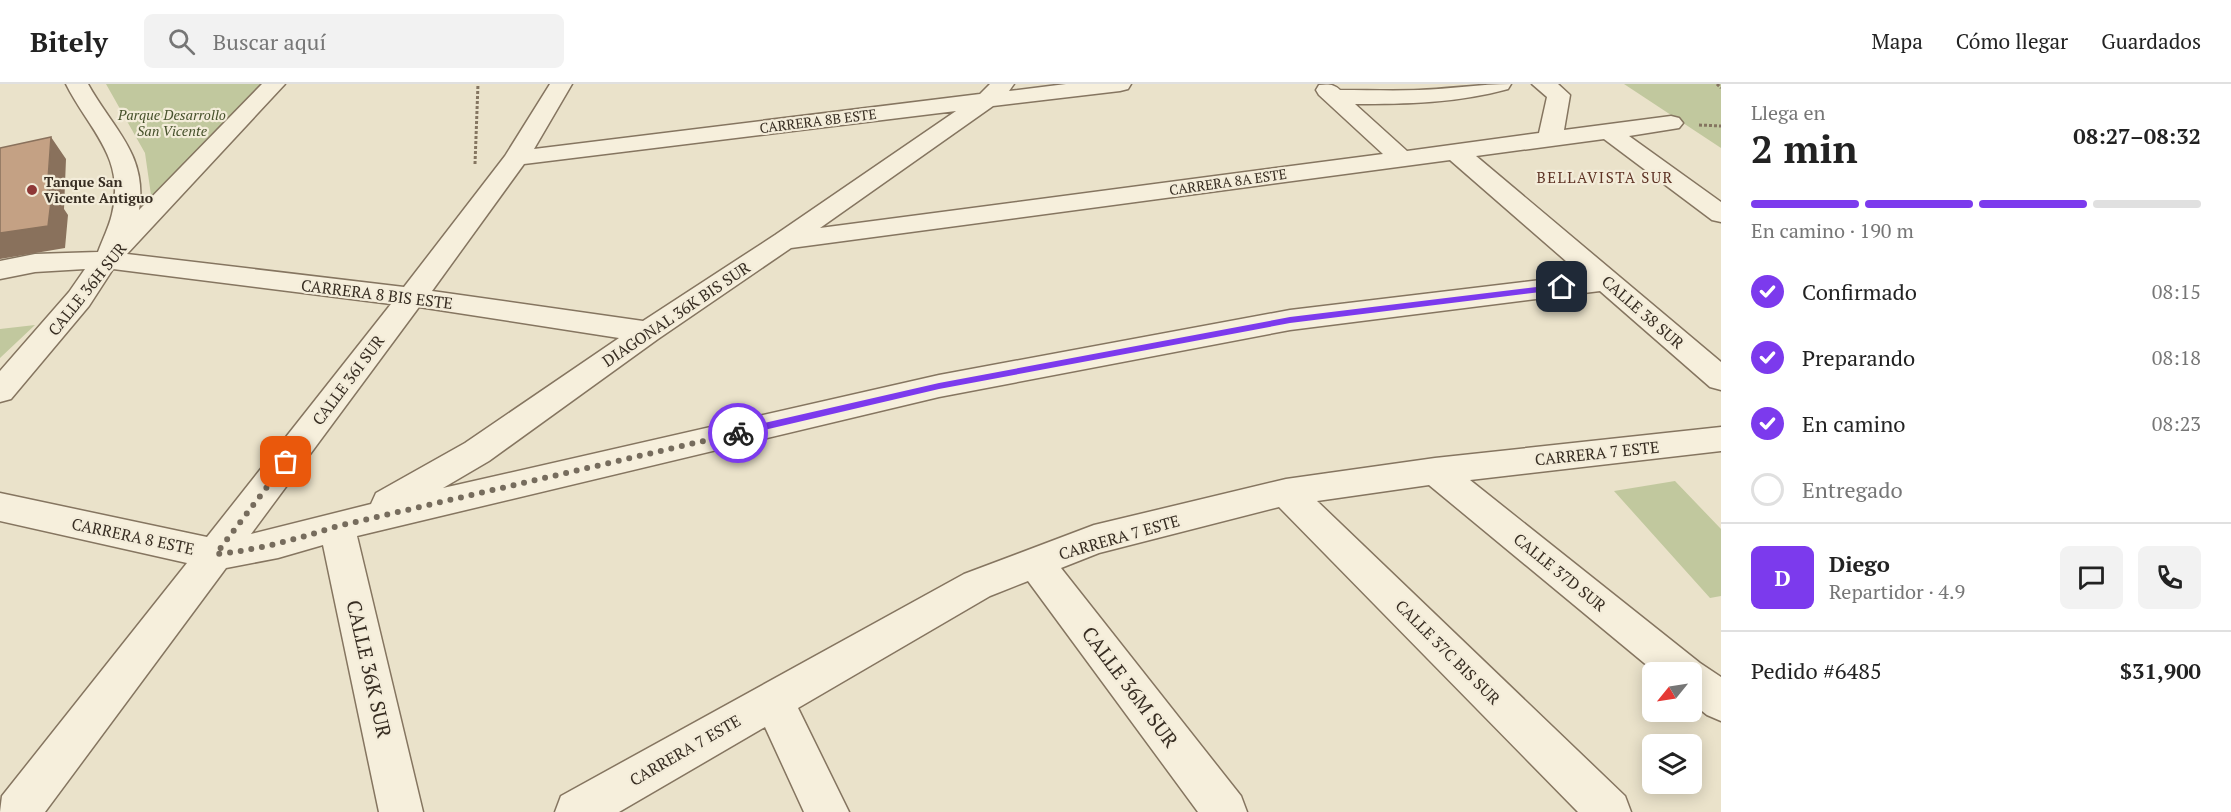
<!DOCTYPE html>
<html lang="es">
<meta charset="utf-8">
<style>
body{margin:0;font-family:"PT Serif",serif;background:#f2f2f2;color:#222;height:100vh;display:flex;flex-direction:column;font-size:22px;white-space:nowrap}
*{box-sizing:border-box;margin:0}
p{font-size:20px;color:#767676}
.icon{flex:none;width:33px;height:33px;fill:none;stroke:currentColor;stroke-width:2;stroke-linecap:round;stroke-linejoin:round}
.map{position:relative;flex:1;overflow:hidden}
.details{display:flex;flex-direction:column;background:#fff;width:510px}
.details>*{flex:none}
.needle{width:39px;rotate:240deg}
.tools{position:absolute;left:1642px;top:578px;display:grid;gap:12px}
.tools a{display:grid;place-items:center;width:60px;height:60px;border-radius:9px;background:#fff;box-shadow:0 3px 15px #0003;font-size:30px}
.pin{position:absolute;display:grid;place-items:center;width:51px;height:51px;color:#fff;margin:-26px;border-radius:12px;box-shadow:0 3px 9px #0006}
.courier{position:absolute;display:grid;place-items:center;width:60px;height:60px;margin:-30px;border:4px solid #7c3aed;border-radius:50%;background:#fff;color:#222;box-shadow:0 2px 8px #0007}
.overview em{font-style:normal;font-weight:600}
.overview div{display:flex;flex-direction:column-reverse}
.overview{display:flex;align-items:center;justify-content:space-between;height:102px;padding:0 30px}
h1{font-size:39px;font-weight:600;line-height:45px}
.bar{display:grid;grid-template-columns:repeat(4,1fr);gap:9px 6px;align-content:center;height:72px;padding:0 30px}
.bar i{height:8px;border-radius:4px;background:#e0e0e0}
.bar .active{background:#7c3aed}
.bar p{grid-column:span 4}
.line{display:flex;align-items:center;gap:15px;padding:0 30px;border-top:2px solid #e0e0e0}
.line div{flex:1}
.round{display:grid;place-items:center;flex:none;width:63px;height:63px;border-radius:9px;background:#f2f2f2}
ol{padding:0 30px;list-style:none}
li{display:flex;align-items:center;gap:18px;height:66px}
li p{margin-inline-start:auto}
li .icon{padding:6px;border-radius:50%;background:#7c3aed;color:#fff;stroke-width:4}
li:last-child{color:#767676}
li i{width:33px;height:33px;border:3px solid #e0e0e0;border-radius:50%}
header{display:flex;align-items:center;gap:36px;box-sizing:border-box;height:84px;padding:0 30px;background:#fff;border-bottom:2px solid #e0e0e0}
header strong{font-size:28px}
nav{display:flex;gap:33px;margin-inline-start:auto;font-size:21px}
.search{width:420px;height:54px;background:#f2f2f2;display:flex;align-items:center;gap:15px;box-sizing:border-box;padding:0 21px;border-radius:9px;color:#767676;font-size:22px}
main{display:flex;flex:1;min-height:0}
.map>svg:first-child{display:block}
.green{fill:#c1c89e}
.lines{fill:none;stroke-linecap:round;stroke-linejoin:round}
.minor-casing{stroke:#857560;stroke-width:3}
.path{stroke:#857560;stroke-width:3;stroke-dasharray:3 2;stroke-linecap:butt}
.minor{fill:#f6efdc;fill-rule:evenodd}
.shaded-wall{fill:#89715c}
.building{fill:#c4a184;stroke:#89715c;stroke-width:1.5}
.route{fill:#7c3aed}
.done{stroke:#766c5d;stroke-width:6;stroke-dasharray:0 10.8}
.poi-dot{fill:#8e3836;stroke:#f3ecd9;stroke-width:2}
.labels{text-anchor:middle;stroke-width:4.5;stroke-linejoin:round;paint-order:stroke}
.far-park-label{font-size:14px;font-style:italic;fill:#46512b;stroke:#f3ecd9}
.far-street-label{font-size:14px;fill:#372d22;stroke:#f3ecd9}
.far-poi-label{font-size:14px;font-weight:bold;fill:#372d22;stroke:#f3ecd9;text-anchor:start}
.far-neighbourhood-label{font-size:15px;letter-spacing:1.5px;fill:#5f3426;stroke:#f3ecd9}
.street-label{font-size:16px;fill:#372d22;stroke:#f3ecd9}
.near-street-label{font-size:20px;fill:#372d22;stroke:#f3ecd9}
</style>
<header>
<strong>Bitely</strong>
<div class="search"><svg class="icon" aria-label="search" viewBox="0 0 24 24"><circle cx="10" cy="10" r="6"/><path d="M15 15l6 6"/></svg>Buscar aquí</div>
<nav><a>Mapa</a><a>Cómo llegar</a><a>Guardados</a></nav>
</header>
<main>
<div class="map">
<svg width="1721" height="728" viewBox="0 0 1721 728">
<rect width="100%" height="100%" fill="#eae2ca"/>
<path class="green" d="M106,0H264L152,118L145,69Z
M1624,0H1721V64Z
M35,241L0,274V245Z
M1675,397L1721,445V512L1710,514L1614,407Z"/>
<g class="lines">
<defs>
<path id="minor" d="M66,0H88C112,44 148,70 139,126L262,0H285L127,170L404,203L505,72L550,0H572L534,65L980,10L990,0H1014L1009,7L1066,0H1131L1128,5L1120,7L993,22L820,144L1383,70L1319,11L1316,6L1319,1C1328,0 1334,0 1340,6C1367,6 1393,7 1419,6C1450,5 1480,0 1511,0L1508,5C1457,19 1408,20 1355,20L1407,67L1539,49L1547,13L1532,0H1558L1570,11L1564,46L1671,32L1679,34L1683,39L1679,44L1629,52L1721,118V138L1712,136L1604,55L1476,72L1721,278V306L1710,303L1600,207L1290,246L939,313L357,452L423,728H379L323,461L278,474L226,484L45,728H0L2,712L187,479L0,437V409L207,453L391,220L113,185L89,222L11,315L0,318V287L69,208L85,185L35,188L0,195V177L35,170L98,168C102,157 109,143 112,130C126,73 89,46 66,0ZM956,27L775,151L643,237L432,207L524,80ZM1450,76L1582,191L1290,226L939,291L443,404L489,377L658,255L791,164ZM419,223L619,254L465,359L376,409L371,420L251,450Z
M1721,343V367L1470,396L1700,579L1721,593V637L1707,631L1692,619V588H1655L1429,401L1317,417L1625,712L1631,728H1578L1279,423L1099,469L1061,484L1241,712L1247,728H1198L1028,497L990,512L798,624L849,728H804L765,643L619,728H555L561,712L964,490L1094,441L1286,395L1435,374Z"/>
</defs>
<use href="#minor" class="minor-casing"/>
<path class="path" d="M1717,0L1721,4
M1699,41L1721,42
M475,80L478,0"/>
<use href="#minor" class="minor"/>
</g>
<path class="shaded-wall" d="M51,53L66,75L64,125L68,131L65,164L0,175V149L47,110Z"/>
<path class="building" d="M51,53L47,110L52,109L48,142L0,149V64Z"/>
<path class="route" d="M1562,200L1565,201V205L1290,239L939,305L738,352L733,349L738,345L939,299L1290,233Z"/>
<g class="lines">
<path class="done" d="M286,378L216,470C259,466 297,455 338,442L738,349"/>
</g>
<circle class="poi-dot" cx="32" cy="106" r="6"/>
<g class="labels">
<g class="far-park-label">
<text x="172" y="36">Parque Desarrollo<tspan x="172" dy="16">San Vicente</tspan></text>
</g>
<g class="far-street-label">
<text transform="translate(818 37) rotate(-7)" y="5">CARRERA 8B ESTE</text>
<text transform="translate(1228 98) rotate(-8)" y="5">CARRERA 8A ESTE</text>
</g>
<g class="far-poi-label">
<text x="44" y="103">Tanque San<tspan x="44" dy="16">Vicente Antiguo</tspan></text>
</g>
<g class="far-neighbourhood-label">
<text x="1605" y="99">BELLAVISTA SUR</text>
</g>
<g class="street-label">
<text transform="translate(87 205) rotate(-51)" y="6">CALLE 36H SUR</text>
<text transform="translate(377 210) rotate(7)" y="6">CARRERA 8 BIS ESTE</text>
<text transform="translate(1643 228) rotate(41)" y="6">CALLE 38 SUR</text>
<text transform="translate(676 230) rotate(-34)" y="6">DIAGONAL 36K BIS SUR</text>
<text transform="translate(348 296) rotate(-53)" y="6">CALLE 36I SUR</text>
<text transform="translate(1597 369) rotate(-6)" y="6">CARRERA 7 ESTE</text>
<text transform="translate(133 452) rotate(12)" y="6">CARRERA 8 ESTE</text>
<text transform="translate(1119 453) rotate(-16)" y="6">CARRERA 7 ESTE</text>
<text transform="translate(1560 488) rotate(39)" y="6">CALLE 37D SUR</text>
<text transform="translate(1448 568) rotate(45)" y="6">CALLE 37C BIS SUR</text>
<text transform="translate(685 666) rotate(-30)" y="6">CARRERA 7 ESTE</text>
</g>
<g class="near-street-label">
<text transform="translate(369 585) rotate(77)" y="7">CALLE 36K SUR</text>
<text transform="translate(1130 603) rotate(53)" y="7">CALLE 36M SUR</text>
</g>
</g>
</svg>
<div class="tools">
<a><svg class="needle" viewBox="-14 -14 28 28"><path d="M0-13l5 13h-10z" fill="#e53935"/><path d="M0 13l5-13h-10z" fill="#767676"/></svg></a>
<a><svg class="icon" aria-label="layers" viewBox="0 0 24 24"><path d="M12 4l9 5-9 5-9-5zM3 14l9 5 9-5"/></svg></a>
</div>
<div class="pin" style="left:286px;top:378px;background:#ea580c"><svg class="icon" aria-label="bag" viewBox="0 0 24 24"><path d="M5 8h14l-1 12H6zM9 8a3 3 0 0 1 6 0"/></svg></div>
<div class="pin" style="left:1562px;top:203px;background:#1f2937"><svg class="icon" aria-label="home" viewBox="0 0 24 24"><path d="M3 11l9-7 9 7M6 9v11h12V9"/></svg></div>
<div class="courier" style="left:738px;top:349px"><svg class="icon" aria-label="bike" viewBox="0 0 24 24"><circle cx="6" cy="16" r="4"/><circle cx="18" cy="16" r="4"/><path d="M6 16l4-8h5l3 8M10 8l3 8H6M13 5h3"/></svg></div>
</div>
<section class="details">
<div class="overview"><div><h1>2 min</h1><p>Llega en</p></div><em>08:27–08:32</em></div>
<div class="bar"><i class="active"></i><i class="active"></i><i class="active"></i><i></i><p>En camino · 190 m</p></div>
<ol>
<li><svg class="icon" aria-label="check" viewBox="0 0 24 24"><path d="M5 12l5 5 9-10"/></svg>Confirmado<p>08:15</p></li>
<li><svg class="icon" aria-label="check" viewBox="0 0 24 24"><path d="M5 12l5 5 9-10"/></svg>Preparando<p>08:18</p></li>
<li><svg class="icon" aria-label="check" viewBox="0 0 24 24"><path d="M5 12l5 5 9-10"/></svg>En camino<p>08:23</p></li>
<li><i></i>Entregado</li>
</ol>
<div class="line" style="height:108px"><b class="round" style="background:#7c3aed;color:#fff">D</b><div><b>Diego</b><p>Repartidor · 4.9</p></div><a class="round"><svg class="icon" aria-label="chat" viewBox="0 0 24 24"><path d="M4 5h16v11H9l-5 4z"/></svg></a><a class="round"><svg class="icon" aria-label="phone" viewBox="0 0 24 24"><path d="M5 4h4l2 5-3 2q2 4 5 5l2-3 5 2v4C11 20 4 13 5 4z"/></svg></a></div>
<div class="line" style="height:78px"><div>Pedido #6485</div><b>$31,900</b></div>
</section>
</main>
